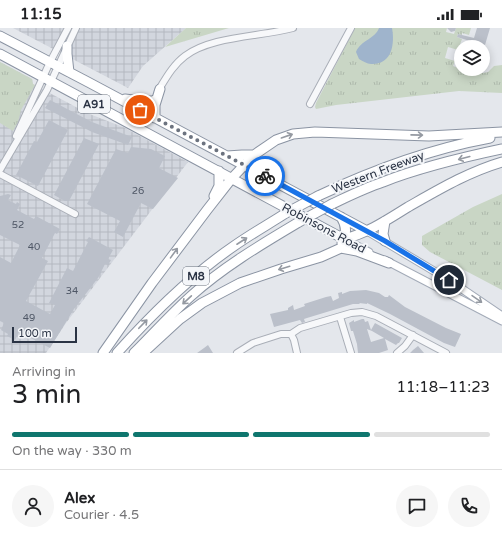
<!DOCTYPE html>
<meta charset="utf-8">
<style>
body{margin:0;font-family:"Varela Round",sans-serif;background:#f6f6f6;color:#202124;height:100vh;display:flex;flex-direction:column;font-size:15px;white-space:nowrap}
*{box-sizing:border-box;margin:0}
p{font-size:13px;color:#757577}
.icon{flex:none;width:22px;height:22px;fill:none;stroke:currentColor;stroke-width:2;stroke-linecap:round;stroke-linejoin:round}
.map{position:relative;height:325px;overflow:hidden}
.drawer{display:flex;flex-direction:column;background:#fff;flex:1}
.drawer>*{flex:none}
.buttons{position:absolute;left:454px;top:12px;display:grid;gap:8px}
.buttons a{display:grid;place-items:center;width:36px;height:36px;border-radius:50%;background:#fff;box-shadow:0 2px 10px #0003;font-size:20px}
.scale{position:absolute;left:12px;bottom:10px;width:65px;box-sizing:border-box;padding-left:4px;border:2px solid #2b3445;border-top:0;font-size:11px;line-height:14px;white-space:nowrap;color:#2b3445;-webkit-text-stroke:3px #f4f6f9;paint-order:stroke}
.pin{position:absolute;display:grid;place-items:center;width:34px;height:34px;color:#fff;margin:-17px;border:2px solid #fff;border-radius:50%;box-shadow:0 1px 4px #0007}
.courier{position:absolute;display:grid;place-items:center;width:40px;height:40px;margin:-20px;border:3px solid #1a73e8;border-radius:50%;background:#fff;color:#222;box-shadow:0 1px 5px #0007}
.summary em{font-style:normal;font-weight:600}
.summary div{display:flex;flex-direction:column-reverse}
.summary{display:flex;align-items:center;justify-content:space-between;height:68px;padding:0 12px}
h1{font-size:26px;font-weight:600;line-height:30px}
.bar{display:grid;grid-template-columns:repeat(4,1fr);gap:6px 4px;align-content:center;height:48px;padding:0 12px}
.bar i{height:5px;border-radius:3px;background:#e0e0e0}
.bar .selected{background:#0f766e}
.bar p{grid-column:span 4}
.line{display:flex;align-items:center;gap:10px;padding:0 12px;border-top:1px solid #e0e0e0}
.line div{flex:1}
.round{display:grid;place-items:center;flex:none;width:42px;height:42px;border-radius:21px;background:#f6f6f6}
.status{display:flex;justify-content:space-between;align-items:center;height:28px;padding:0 20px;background:#fff;direction:ltr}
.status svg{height:11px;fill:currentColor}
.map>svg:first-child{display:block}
.industrial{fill:url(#industrial-grid)}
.grass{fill:url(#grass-tufts)}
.water{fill:#9fb4cc}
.building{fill:#bbc0ca;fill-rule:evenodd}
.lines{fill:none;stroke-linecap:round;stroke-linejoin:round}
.minor-casing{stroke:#a9aeb7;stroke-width:8}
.major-casing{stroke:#a3abb8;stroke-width:9}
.highway-casing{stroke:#8b94a3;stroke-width:11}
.minor{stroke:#f7f8fa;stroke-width:6}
.major{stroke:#fff;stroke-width:7}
.highway{stroke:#fff;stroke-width:9}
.highway-bridge-casing{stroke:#8b94a3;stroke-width:11;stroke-linecap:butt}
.highway-bridge{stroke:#fff;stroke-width:9}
.oneway{stroke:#959aa2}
.done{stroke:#6c737f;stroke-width:4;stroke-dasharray:0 7.2}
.route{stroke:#1a73e8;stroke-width:5}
.labels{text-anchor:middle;stroke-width:4;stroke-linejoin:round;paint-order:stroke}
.number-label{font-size:10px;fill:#4f5766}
.shield{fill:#f4f6f9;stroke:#676e7b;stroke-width:1}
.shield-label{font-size:11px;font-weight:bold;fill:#2b3445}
.street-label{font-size:12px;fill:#2b3445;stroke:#f4f6f9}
</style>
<div class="status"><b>11:15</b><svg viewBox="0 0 49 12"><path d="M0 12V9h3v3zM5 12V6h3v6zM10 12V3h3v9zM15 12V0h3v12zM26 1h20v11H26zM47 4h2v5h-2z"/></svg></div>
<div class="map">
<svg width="502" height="325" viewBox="0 0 502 325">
<defs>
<pattern id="industrial-grid" width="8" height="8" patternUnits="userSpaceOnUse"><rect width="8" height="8" fill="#d2d6de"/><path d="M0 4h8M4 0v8" fill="none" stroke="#b4b8c0"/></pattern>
<pattern id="grass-tufts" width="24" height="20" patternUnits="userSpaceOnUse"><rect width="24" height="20" fill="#c9d6c5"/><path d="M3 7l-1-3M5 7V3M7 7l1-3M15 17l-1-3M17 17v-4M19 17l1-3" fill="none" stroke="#adb8ab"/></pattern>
</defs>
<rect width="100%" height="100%" fill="#e4e7ec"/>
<path class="industrial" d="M13,0H186L143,38L128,60Z
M0,34L32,51L33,56L87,85L123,99L188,134L66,295L46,325H0Z"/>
<path class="grass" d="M186,0H229L165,19Z
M355,0H447L446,4L454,6L456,0H471L469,7L462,5V7L458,6L457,9L462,11L458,22L448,19L445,30L455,33L453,38L461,41L483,45L488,44L494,38L502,37V65L459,63L336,77L316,81L315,79L316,75Z
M0,34L32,51L33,56L35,57L21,82L18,94L13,103L0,95Z
M502,166V262L430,224L422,217V208L473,179Z"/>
<path class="water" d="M379,0H392C395,16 392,37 371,36C367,36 363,33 359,31L356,24C361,12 375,11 379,0Z"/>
<path class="building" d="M447,0H456L455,3L451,4Z
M477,0H490L485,17L482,16L481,19H476L469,17L470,13L457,9L458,6L474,10Z
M50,72L92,94L132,109L128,117L92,104L45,80Z
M49,92L68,102L38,158L16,147L34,113L37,114Z
M84,110L99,116L69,173H65L54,167Z
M131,119L151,121L165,128L159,140L178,150L153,181L141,175L123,209L114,204L120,193L87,176L116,121L128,125Z
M8,166L11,167L8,172L16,176L17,174L20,176L17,182L34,191L36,188L60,201L57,206L55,205L42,230L48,233L26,273L50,286L55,277L49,275L67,240L73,243L88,214L86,213L89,209L113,222L108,231L111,232L108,237L105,236L98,250L74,281L50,320L19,304L15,312L7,308L8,306L1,302L4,295L0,293V229L11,235L20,217L0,207V168Z
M366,262L379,265L385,269H388L389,267L405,279L446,300L461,306L455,319L444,315L390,286L367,275V276L359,275L360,276H353L307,290L304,291L305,294L302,295L300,292L274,299L270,286L288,282V280L293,277L294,282L305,278L304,276L326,269L331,268L333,273L339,270L338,265L342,264V266L350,263Z
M362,291H364L365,294L368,293L371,302L375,295L402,310L399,315H398L396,317L385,311L388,322L379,325H358L357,316L353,303H351L349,295L354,292V294ZM367,301L372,303L384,310L371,314Z
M208,317L213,325H197L204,320Z
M418,318L424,325H410L413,322Z"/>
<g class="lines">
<defs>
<path id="minor" d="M158,63C166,50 173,37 185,28C211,8 260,9 293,0
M310,76L351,0
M138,99L154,71
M16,108L50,34L68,0
M0,142L47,62L76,0
M0,146L75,186
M340,289L351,325
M291,306L294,312L297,325
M237,325L253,315L281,306H291L300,300L351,285L362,284L376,288L446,325
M397,325L405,318L413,307"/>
<path id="major" d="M367,203L449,252L502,288
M344,211L369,224
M385,232L502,293"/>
<path id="highway" d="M0,8L88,54L367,203
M67,18V26L69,44
M0,26L344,211
M125,71L141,73H152
M155,90V77L160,61
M227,128L242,127H254
M214,168L219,158V143
M318,168C373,142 430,121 490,110
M332,176C349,168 365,160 383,154C419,140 464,129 502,121
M341,189C347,198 347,206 342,215
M344,211C368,205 387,192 408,179C438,162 468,144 502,134
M385,213L383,206L385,193
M103,325L152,255L207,182L232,150L254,127L276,112L293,106L315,104L429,108L502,104
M117,325C152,286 190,248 234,218C251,206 269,196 286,185
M134,325C153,306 171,286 191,268C223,239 262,216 299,194
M143,325L180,291L202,275L240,255L281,241L321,229L341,220L357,223L389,235"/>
</defs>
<use href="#minor" class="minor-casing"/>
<use href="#major" class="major-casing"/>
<use href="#highway" class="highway-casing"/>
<use href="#minor" class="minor"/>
<use href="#major" class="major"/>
<use href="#highway" class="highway"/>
<defs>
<path id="highway-bridge" d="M286,185L318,168
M299,194L332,176"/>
</defs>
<use href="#highway-bridge" class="highway-bridge-casing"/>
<use href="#highway-bridge" class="highway-bridge"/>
</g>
<defs><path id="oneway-shaft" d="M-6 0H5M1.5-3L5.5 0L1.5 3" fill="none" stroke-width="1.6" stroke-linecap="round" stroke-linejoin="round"/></defs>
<g class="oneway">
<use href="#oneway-shaft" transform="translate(417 107) rotate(1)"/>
<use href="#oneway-shaft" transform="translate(287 108) rotate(-19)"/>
<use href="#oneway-shaft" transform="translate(464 130) rotate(165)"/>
<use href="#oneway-shaft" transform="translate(242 213) rotate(-33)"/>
<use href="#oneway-shaft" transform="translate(174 225) rotate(-54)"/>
<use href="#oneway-shaft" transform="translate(284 240) rotate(163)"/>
<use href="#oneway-shaft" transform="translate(477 271) rotate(35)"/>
<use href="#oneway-shaft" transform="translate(187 272) rotate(137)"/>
<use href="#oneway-shaft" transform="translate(143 296) rotate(-46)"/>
</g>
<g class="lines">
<path class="done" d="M140,82L265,148"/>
<path class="route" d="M265,148L385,213L449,252"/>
</g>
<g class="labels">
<g class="number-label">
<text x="138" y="166">26</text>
<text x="18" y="200">52</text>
<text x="34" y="222">40</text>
<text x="72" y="266">34</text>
<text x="29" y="293">49</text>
</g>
<g class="shield">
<rect x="78" y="67" width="32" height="18" rx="3"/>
<rect x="183" y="239" width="26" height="18" rx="3"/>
</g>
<g class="shield-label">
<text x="94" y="80">A91</text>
<text x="196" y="252">M8</text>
</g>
<g class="street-label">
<text transform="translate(378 144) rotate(-21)" y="4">Western Freeway</text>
<text transform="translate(324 200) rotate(28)" y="4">Robinsons Road</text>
</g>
</g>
</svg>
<div class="buttons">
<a><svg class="icon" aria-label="layers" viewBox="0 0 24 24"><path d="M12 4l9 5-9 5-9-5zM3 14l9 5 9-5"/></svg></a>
</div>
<div class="scale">100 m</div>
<div class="pin" style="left:140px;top:82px;background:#ea580c"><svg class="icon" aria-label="bag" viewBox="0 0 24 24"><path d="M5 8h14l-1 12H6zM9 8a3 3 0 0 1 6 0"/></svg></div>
<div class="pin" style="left:449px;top:252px;background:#1f2937"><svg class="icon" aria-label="home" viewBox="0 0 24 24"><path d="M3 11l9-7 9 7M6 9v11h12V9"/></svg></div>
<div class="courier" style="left:265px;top:148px"><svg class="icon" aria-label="bike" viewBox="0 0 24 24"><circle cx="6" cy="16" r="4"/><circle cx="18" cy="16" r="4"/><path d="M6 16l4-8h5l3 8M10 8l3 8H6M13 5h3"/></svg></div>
</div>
<section class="drawer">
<div class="summary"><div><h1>3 min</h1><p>Arriving in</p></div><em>11:18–11:23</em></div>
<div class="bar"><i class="selected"></i><i class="selected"></i><i class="selected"></i><i></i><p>On the way · 330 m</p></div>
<div class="line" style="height:72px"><a class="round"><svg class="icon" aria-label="person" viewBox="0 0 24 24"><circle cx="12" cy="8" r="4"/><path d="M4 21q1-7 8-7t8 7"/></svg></a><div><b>Alex</b><p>Courier · 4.5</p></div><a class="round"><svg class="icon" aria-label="chat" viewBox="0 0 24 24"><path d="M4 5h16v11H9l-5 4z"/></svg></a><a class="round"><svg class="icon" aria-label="phone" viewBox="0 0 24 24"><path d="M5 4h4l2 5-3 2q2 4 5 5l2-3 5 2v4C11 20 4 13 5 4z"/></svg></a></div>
</section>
